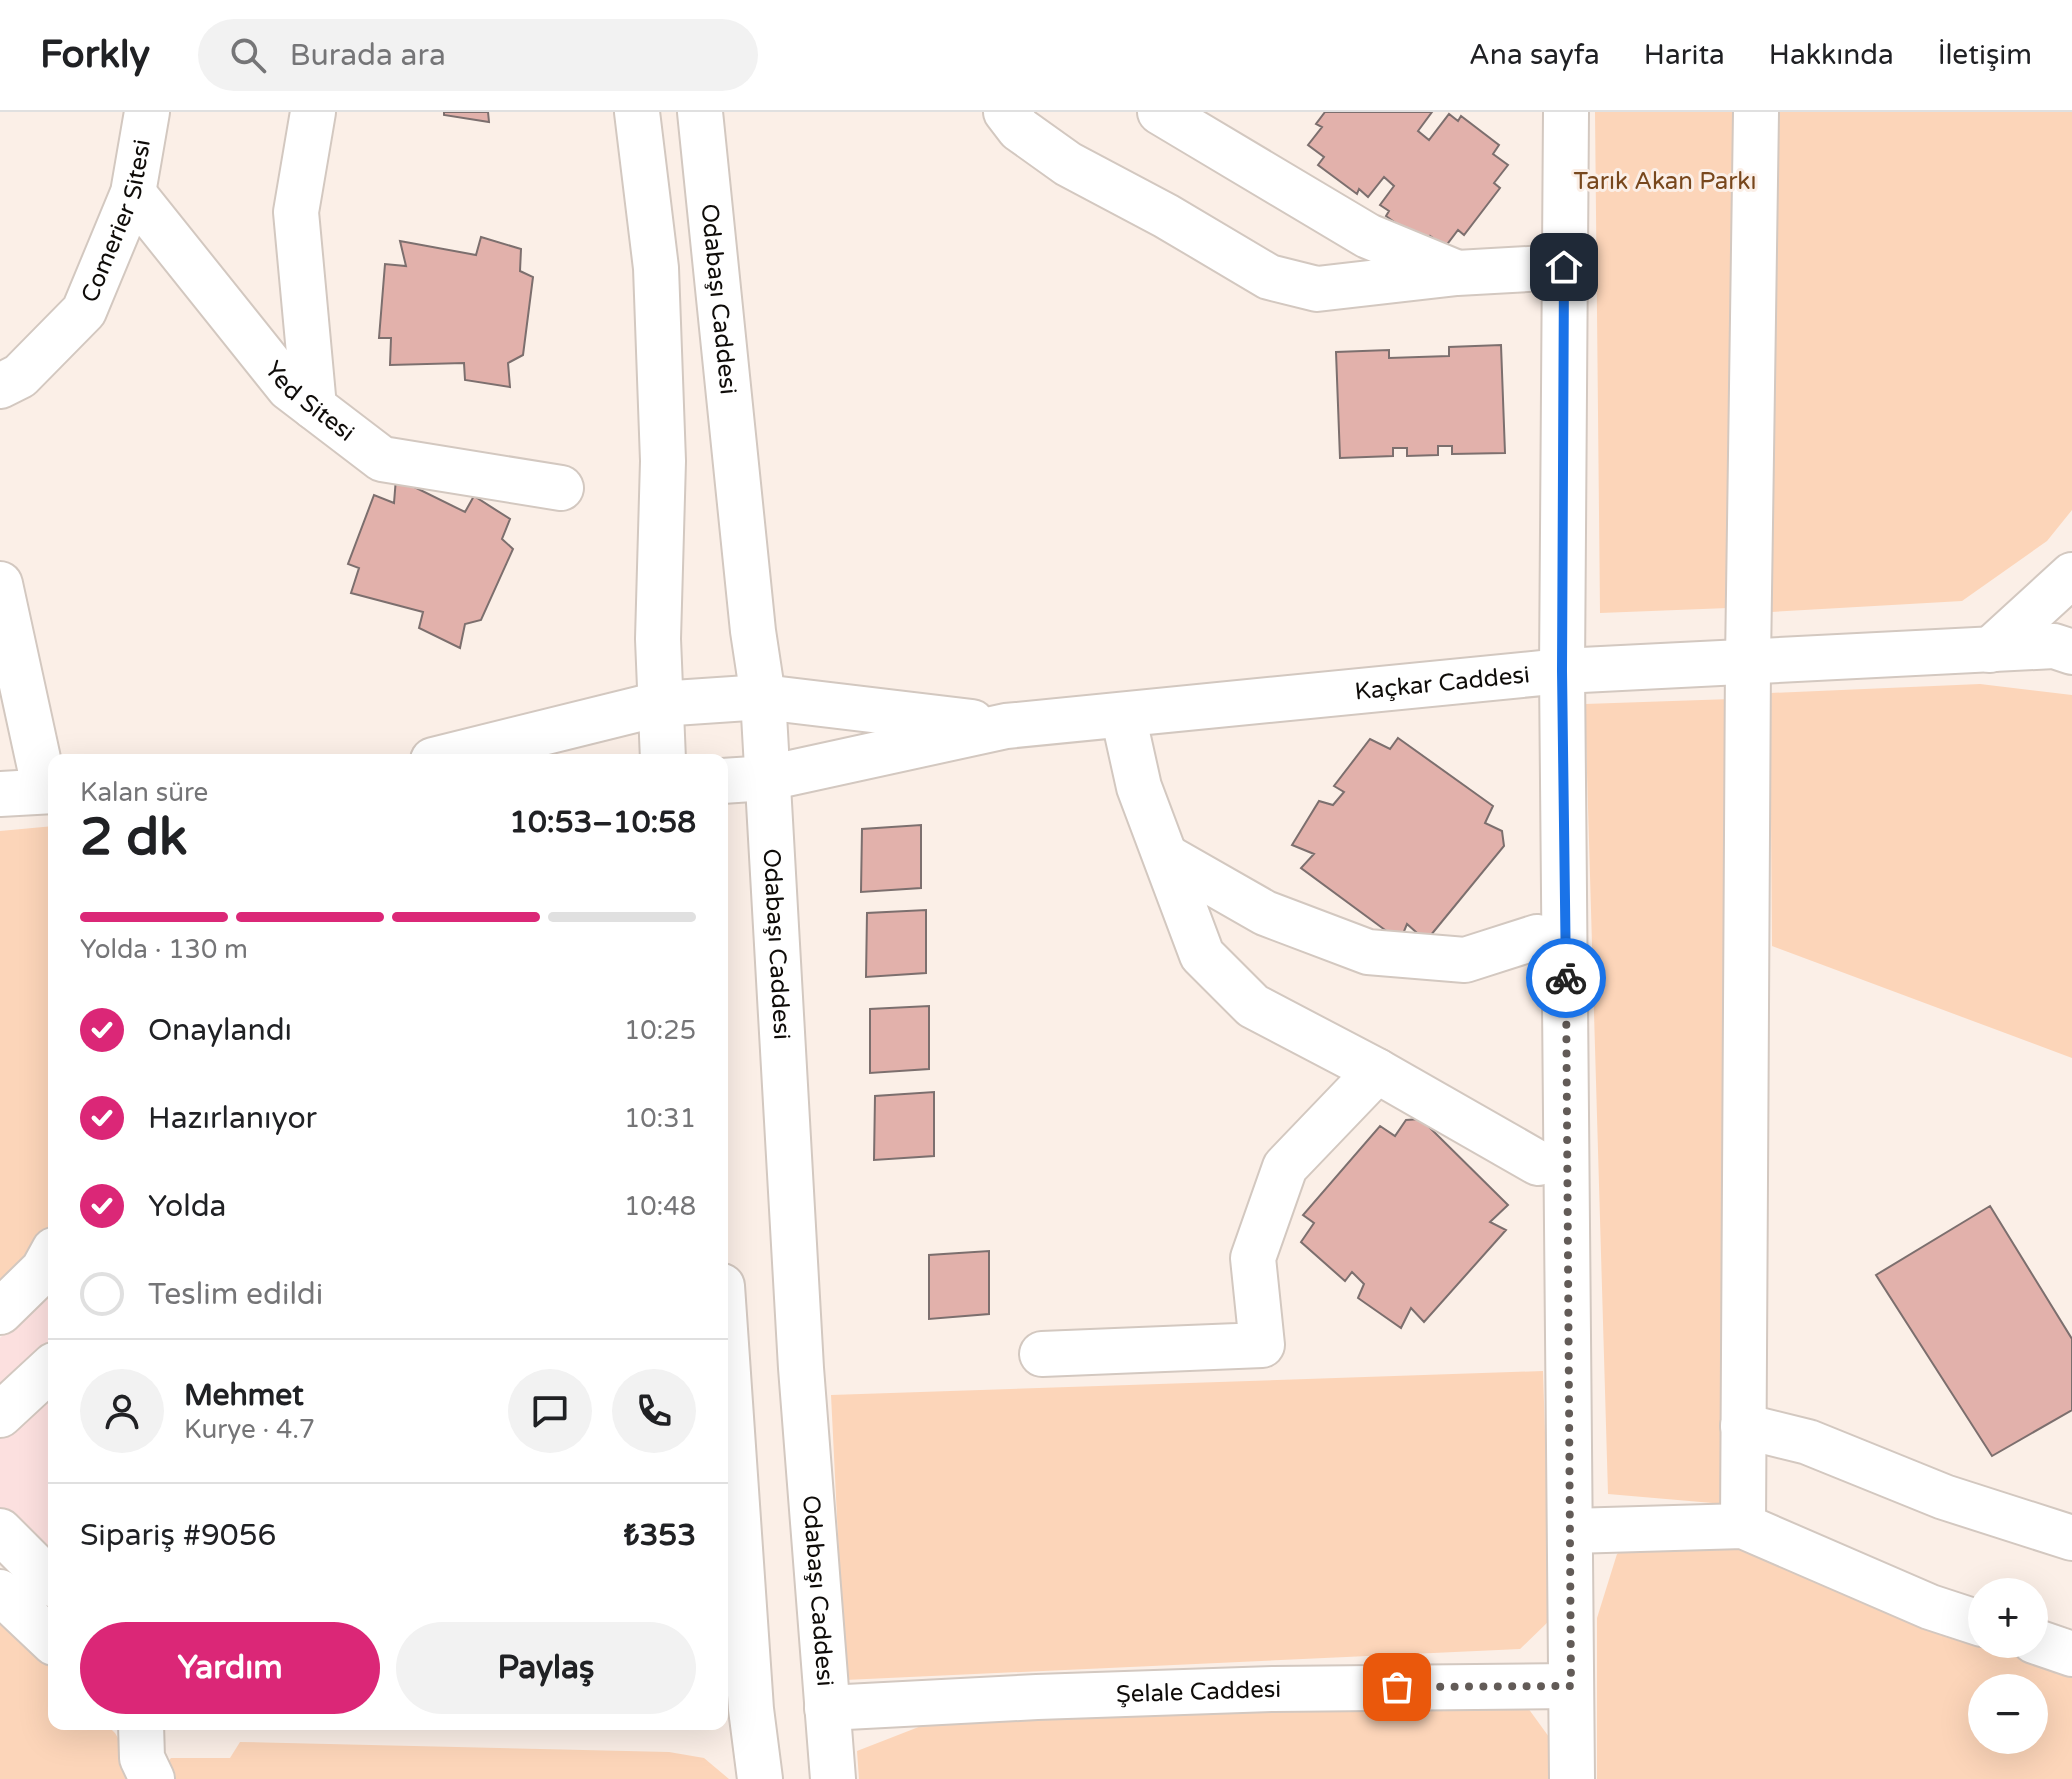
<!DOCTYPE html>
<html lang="tr">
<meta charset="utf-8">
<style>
body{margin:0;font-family:"Varela Round",sans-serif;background:#f2f2f2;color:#202124;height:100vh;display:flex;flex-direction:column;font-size:30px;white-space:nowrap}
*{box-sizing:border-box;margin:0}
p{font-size:26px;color:#757577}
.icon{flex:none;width:44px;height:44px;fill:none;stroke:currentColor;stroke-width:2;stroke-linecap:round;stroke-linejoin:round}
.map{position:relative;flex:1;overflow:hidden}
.side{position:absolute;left:48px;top:642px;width:680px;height:976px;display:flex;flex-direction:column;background:#fff;border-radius:16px;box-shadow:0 8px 32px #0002}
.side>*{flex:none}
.buttons{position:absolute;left:1968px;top:1466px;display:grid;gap:16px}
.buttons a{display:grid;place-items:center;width:80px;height:80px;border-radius:50%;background:#fff;box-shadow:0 8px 32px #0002;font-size:40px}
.pin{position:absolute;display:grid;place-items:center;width:68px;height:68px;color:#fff;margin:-34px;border-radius:16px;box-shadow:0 4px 12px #0006}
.courier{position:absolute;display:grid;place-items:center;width:80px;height:80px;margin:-40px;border:6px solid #1a73e8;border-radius:50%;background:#fff;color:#222;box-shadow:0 2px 10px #0007}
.overview em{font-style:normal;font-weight:800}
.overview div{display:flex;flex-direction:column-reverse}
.overview{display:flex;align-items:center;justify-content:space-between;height:136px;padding:0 32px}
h1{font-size:52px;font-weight:800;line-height:60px}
.bar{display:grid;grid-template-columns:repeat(4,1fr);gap:12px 8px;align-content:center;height:96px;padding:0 32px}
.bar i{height:10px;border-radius:6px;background:#e0e0e0}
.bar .selected{background:#db2777}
.bar p{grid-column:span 4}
.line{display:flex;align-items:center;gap:20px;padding:0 32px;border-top:2px solid #e0e0e0}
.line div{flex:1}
.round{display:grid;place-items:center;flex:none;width:84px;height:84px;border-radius:42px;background:#f2f2f2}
ol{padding:0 32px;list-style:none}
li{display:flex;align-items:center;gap:24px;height:88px}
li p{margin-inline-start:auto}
li .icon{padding:8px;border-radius:50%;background:#db2777;color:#fff;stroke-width:4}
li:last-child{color:#757577}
li i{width:44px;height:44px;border:4px solid #e0e0e0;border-radius:50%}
.action{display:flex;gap:16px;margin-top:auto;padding:16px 32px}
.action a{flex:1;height:92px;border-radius:48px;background:#db2777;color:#fff;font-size:32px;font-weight:800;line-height:92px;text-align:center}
.action a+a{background:#f2f2f2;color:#202124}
header{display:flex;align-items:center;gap:48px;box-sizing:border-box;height:112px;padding:0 40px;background:#fff;border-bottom:2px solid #e0e0e0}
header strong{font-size:38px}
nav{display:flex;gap:44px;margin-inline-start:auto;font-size:28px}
.search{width:560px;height:72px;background:#f2f2f2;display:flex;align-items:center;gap:20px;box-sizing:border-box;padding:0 28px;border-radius:44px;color:#757577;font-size:30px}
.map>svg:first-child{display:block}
.education{fill:#fce0df}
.green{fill:#fcd5b9;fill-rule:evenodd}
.building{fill:#e2b1ab;stroke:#7c6f6e;stroke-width:2}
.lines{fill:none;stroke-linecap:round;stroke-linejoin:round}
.minor-casing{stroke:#d3c8c0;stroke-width:48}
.minor{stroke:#fff;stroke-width:44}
.done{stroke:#625b57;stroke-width:8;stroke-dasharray:0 14.4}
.route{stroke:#1a73e8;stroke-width:10}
.labels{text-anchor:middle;stroke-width:6;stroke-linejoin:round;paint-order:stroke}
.park-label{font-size:24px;fill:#78471c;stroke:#fbefe7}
.street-label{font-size:24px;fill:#0f0c09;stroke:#fbefe7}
</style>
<header>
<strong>Forkly</strong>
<div class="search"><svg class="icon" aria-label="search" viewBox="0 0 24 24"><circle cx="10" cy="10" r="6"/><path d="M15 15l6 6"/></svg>Burada ara</div>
<nav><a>Ana sayfa</a><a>Harita</a><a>Hakkında</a><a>İletişim</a></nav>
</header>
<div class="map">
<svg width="2072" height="1667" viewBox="0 0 2072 1667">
<rect width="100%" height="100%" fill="#fbefe7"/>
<path class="education" d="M54,1171V1506L0,1451V1226Z"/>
<path class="green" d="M1595,0H1737L1728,496L1600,501Z
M1776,0H2072V398L2047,429L1962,489L1771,500Z
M1980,572L2072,583V946L1772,834L1770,581Z
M1731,587L1724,1392L1608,1382L1585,592Z
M54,714V1116L48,1131L0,1181V719Z
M1543,1259L1551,1507L1520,1537L845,1568L831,1283Z
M1636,1428L1749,1434L1982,1532H2007L2072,1557V1667H1597V1506L1617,1442ZM1982,1576H2034V1628H1982Z
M0,1505L54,1559V1612H106L115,1621L142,1667H0Z
M1523,1589L1549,1625V1667H859L857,1639L952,1602Z
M240,1630L669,1640L704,1646L729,1667H174L165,1653L171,1646H230Z"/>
<path class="building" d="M444,0H488L489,10L444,3Z
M1325,0H1432L1418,19L1429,28L1449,2L1458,9L1461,4L1499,33L1493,42L1508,53L1494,71L1500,76L1464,123L1458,118L1445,135L1430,124L1424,132L1386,104L1389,99L1380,93L1394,74L1384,65L1368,85L1359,77L1357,82L1318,53L1324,45L1308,33L1322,15L1316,12Z
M481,125L521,137L520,159L533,165L523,243L508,251L510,275L465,268L464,251L390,253L391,226H379L385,152L406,154L400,129L476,143Z
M1501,233L1505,341L1452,342V334H1438V343L1407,344V336H1393V344L1340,346L1336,240L1389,238V246L1449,244V235Z
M396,366L465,400L474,384L510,407L502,427L513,437L481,508L465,512L460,536L419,516L423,500L351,481L359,456L348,452L374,383L394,391Z
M1398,626L1493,694L1485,711L1502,719L1504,734L1426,829L1407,812L1400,829L1301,756L1314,742L1292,733L1319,689L1333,693L1344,680L1334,674L1370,627L1390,637Z
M921,713V776L861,780L862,717Z
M926,798V861L866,865L867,801Z
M929,894V957L870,961V897Z
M934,980V1044L874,1048L875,984Z
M1421,1007L1508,1093L1490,1110L1506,1118L1424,1210L1411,1196L1401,1216L1358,1186L1364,1172L1352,1160L1345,1169L1301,1130L1314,1111L1303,1103L1380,1014L1395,1024L1406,1008Z
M1990,1094L2072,1227V1298L1992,1344L1876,1163Z
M989,1139V1202L929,1207V1143Z"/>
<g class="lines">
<defs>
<g id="minor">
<path d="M313,0L296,100L314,295"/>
<path d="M637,0L656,156L663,349L658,527L663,648"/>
<path id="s1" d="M700,0L753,519L763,585L801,1256L833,1667"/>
<path d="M1006,0L1019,17L1068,52L1166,104L1269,165L1317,177L1457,161L1564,155"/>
<path d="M1160,0L1368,124L1455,160"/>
<path d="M1566,0L1562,559L1572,1667"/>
<path id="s2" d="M133,81L289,276L382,347L561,376"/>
<path id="s3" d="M0,274L20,264L84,199L133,81L147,0"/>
<path d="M0,472L45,679"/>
<path d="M1990,538L2072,463"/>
<path d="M433,648L659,592L763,585L972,610"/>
<path id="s4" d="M722,669L768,666L1006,614L1562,559L2054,534L2072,540"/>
<path d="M0,682L54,679"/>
<path d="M1167,745L1265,801L1368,840L1465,848L1537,825"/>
<path d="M1377,959L1538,1051"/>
<path d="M722,1174L751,1597L760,1667"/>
<path d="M0,1200L43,1158L54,1138"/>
<path d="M1042,1242L1262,1233L1253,1146L1285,1055L1377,959L1253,894L1202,843L1139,675L1123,603"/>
<path d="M0,1303L54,1253"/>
<path d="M1743,1314L1808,1330L1944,1385L2072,1426"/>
<path d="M1743,1414L1748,549L1756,0"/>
<path d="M0,1419L54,1473"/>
<path d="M1571,1419L1743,1414L1930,1495L1982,1512"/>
<path d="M0,1480L54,1531"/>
<path d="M2034,1529L2072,1542"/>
<path id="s5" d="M827,1596L1037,1585L1273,1577L1571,1574"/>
<path d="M141,1612L142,1646L152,1667"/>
</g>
</defs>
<use href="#minor" class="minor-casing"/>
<use href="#minor" class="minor"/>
</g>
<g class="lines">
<path class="done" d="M1397,1575L1571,1574L1566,866"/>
<path class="route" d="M1564,155L1562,559L1566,866"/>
</g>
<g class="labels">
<g class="park-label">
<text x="1665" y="77">Tarık Akan Parkı</text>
</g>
<g class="street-label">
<text dy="8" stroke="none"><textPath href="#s3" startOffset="210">Comerier Sitesi</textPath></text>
<text dy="8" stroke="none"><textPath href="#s1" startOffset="188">Odabaşı Caddesi</textPath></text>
<text dy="8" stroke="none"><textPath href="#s2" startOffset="274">Yed Sitesi</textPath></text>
<text dy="8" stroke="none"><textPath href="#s4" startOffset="728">Kaçkar Caddesi</textPath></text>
<text dy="8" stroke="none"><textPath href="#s1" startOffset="836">Odabaşı Caddesi</textPath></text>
<text dy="8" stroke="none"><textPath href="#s1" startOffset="1484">Odabaşı Caddesi</textPath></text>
<text dy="8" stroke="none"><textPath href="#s5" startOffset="372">Şelale Caddesi</textPath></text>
</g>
</g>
</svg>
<div class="buttons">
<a>+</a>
<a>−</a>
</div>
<div class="pin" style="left:1397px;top:1575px;background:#ea580c"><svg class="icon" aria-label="bag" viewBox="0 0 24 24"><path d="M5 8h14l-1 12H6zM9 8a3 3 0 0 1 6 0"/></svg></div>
<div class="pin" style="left:1564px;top:155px;background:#1f2937"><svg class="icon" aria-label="home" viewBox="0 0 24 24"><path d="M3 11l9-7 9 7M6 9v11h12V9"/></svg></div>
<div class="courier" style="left:1566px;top:866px"><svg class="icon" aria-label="bike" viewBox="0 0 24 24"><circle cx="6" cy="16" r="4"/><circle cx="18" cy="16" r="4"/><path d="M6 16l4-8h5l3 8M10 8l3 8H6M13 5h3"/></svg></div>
<section class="side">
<div class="overview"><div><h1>2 dk</h1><p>Kalan süre</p></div><em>10:53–10:58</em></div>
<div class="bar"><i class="selected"></i><i class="selected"></i><i class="selected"></i><i></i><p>Yolda · 130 m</p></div>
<ol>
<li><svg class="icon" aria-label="check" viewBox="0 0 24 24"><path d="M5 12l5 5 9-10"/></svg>Onaylandı<p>10:25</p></li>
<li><svg class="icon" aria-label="check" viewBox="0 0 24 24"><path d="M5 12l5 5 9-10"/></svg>Hazırlanıyor<p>10:31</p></li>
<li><svg class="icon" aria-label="check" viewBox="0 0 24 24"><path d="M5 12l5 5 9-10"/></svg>Yolda<p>10:48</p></li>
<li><i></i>Teslim edildi</li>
</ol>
<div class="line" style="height:144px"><a class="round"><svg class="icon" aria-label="person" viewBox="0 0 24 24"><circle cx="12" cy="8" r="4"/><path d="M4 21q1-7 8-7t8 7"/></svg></a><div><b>Mehmet</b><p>Kurye · 4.7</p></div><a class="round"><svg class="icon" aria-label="chat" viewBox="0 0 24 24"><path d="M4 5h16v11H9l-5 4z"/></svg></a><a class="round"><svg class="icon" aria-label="phone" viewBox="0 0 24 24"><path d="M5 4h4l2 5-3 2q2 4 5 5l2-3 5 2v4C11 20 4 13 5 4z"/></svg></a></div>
<div class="line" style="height:104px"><div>Sipariş #9056</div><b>₺353</b></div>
<div class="action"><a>Yardım</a><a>Paylaş</a></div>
</section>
</div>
